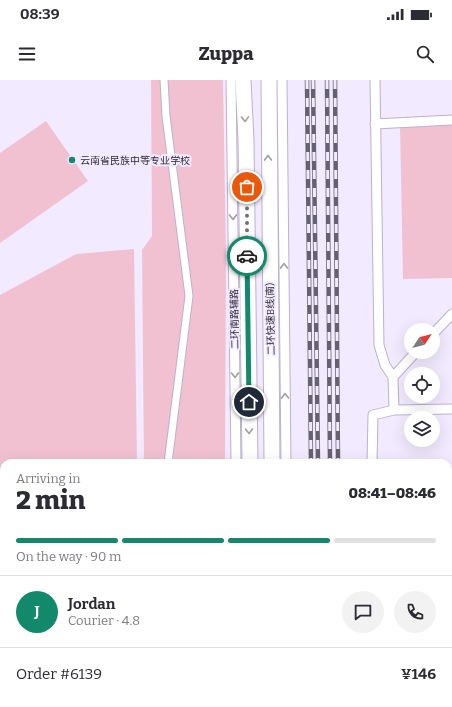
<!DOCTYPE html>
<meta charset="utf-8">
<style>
body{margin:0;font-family:Bitter,"Noto Sans SC",serif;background:#f2f2f3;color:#2b2b33;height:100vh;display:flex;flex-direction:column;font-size:15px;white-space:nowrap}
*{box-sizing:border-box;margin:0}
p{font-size:13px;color:#7c7c81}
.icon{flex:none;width:22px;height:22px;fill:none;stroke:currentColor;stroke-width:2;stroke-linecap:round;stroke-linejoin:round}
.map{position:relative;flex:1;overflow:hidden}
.details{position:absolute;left:0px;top:379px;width:452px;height:248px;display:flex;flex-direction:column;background:#fff;border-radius:12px 12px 0 0;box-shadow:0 4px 16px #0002}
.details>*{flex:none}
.needle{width:26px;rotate:54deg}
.controls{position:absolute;left:404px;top:243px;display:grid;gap:8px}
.controls a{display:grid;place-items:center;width:36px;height:36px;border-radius:50%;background:#fff;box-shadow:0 4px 16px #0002;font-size:20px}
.pin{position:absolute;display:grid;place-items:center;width:34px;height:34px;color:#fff;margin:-17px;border:2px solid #fff;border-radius:50%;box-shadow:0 1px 4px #0007}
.courier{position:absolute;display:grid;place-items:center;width:40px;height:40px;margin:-20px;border:3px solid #11896a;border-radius:50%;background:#fff;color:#222;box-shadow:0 1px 5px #0007}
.overview em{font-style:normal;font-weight:800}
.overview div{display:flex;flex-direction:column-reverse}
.overview{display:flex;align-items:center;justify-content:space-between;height:68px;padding:0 16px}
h1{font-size:26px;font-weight:800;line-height:30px}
.bar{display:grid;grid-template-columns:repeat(4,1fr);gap:6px 4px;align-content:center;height:48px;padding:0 16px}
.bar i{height:5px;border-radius:3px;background:#e1e1e2}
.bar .on{background:#11896a}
.bar p{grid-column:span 4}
.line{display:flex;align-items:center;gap:10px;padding:0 16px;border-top:1px solid #e1e1e2}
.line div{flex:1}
.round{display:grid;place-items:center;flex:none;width:42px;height:42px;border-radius:21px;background:#f2f2f3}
.status{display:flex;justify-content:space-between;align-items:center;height:28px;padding:0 20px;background:#fff;direction:ltr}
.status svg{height:11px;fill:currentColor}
header{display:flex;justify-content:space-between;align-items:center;height:52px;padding:0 16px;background:#fff;font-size:18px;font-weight:800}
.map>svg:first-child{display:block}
.green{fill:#f1c1d1}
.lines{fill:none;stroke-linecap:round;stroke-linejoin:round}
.pedestrian-casing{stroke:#bcb0cf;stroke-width:9}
.minor-casing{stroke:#bcb0cf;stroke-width:11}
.trunk-casing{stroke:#bcb0cf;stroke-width:17}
.pedestrian{stroke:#fff;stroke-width:7}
.minor{stroke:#fff;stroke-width:9}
.trunk{stroke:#fff;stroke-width:15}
.rail-casing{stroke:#65616f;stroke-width:4.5}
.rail{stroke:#f2ebff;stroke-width:3;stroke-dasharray:9;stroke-linecap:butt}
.oneway{stroke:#a09fa4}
.done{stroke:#726d7c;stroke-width:4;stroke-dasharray:0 7.2}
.route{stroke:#11896a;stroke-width:5}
.poi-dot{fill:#11896a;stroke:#f2ebff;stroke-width:1.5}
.labels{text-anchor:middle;stroke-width:4;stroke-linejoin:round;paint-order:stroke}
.poi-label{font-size:10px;fill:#2d2935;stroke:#f2ebff;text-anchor:start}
.street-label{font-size:10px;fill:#2d2935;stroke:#f2ebff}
</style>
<div class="status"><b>08:39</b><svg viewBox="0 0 49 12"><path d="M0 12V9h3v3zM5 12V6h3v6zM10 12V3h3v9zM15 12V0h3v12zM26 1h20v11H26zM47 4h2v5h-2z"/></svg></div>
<header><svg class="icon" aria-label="menu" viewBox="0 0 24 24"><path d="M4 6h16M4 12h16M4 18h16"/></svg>Zuppa<svg class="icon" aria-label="search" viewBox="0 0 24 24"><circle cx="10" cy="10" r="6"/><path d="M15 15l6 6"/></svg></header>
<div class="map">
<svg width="452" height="627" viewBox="0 0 452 627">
<rect width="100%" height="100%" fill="#f2ebff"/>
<path class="green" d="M151,0H223L226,176L225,383H144L142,170L152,156Z
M46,41L88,101L0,163V73Z
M452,44V198L403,199L400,45Z
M134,169L137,383H4V623H140V627H0V215L76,174Z
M194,623H224V627H195Z"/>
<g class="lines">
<defs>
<path id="pedestrian" d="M164,0L166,36L189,216L168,383"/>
<path id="minor" d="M231,0L236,383
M282,0L286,383
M375,0L379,265L385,285L393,297
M375,44L452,40
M433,254L452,234
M394,330L393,297L416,272
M372,383L373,335L394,330L452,329
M238,623V627
M289,623V627"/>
<path id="trunk" d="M243,0L246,60L250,383
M269,0L272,383
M253,623V627
M275,623V627"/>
</defs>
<use href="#pedestrian" class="pedestrian-casing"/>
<use href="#minor" class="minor-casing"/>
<use href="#trunk" class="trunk-casing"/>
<use href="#pedestrian" class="pedestrian"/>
<use href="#minor" class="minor"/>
<use href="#trunk" class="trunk"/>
<defs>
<path id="rail" d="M307,0L311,383
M313,0L318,383
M327,0L330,383
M335,0L338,383
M314,623V627
M321,623V627
M331,623V627
M340,623V627"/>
</defs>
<use href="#rail" class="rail-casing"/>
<use href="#rail" class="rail"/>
</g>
<defs><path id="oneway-chevron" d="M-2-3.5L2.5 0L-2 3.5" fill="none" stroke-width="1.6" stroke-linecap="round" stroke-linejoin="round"/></defs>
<g class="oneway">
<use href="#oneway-chevron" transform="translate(245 39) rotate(88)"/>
<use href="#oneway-chevron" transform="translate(268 78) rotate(-91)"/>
<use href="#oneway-chevron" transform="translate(233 137) rotate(89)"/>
<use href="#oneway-chevron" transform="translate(284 186) rotate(-91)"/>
<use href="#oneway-chevron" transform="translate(235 295) rotate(89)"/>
<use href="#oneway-chevron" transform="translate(285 316) rotate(-91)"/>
<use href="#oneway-chevron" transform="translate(249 351) rotate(89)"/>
</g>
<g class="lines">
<path class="done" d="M247,107V176"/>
<path class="route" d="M247,176L249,322"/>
</g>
<circle class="poi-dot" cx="72" cy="80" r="4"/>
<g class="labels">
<g class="poi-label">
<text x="80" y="84">云南省民族中等专业学校</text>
</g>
<g class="street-label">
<text transform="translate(234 239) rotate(-91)" y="4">二环南路辅路</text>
<text transform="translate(270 239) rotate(-91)" y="4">二环快速B线(南)</text>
</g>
</g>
</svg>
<div class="controls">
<a><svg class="needle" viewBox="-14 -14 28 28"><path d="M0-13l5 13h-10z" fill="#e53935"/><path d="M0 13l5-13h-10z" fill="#7c7c81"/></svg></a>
<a><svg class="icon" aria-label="locate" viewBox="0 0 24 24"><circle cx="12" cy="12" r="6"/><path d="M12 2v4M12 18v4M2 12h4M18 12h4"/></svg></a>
<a><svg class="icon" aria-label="layers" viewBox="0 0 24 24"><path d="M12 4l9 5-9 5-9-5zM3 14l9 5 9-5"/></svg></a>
</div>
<div class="pin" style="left:247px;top:107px;background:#ea580c"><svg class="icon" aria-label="bag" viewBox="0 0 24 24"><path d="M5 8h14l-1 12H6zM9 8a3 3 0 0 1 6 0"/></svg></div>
<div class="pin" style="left:249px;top:322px;background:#1f2937"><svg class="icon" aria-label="home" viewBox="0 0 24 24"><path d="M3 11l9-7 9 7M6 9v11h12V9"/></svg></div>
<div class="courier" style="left:247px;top:176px"><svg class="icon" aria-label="car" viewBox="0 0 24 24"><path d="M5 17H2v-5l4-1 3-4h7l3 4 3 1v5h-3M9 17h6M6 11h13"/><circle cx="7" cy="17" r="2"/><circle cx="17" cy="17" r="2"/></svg></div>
<section class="details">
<div class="overview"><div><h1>2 min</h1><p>Arriving in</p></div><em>08:41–08:46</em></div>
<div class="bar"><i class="on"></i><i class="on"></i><i class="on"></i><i></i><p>On the way · 90 m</p></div>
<div class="line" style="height:72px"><b class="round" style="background:#11896a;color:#fff">J</b><div><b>Jordan</b><p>Courier · 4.8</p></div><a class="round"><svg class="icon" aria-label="chat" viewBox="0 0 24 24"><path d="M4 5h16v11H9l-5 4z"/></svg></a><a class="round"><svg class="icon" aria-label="phone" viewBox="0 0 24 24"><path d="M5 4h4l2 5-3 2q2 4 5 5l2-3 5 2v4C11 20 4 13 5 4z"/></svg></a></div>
<div class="line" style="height:52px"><div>Order #6139</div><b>¥146</b></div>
</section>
</div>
